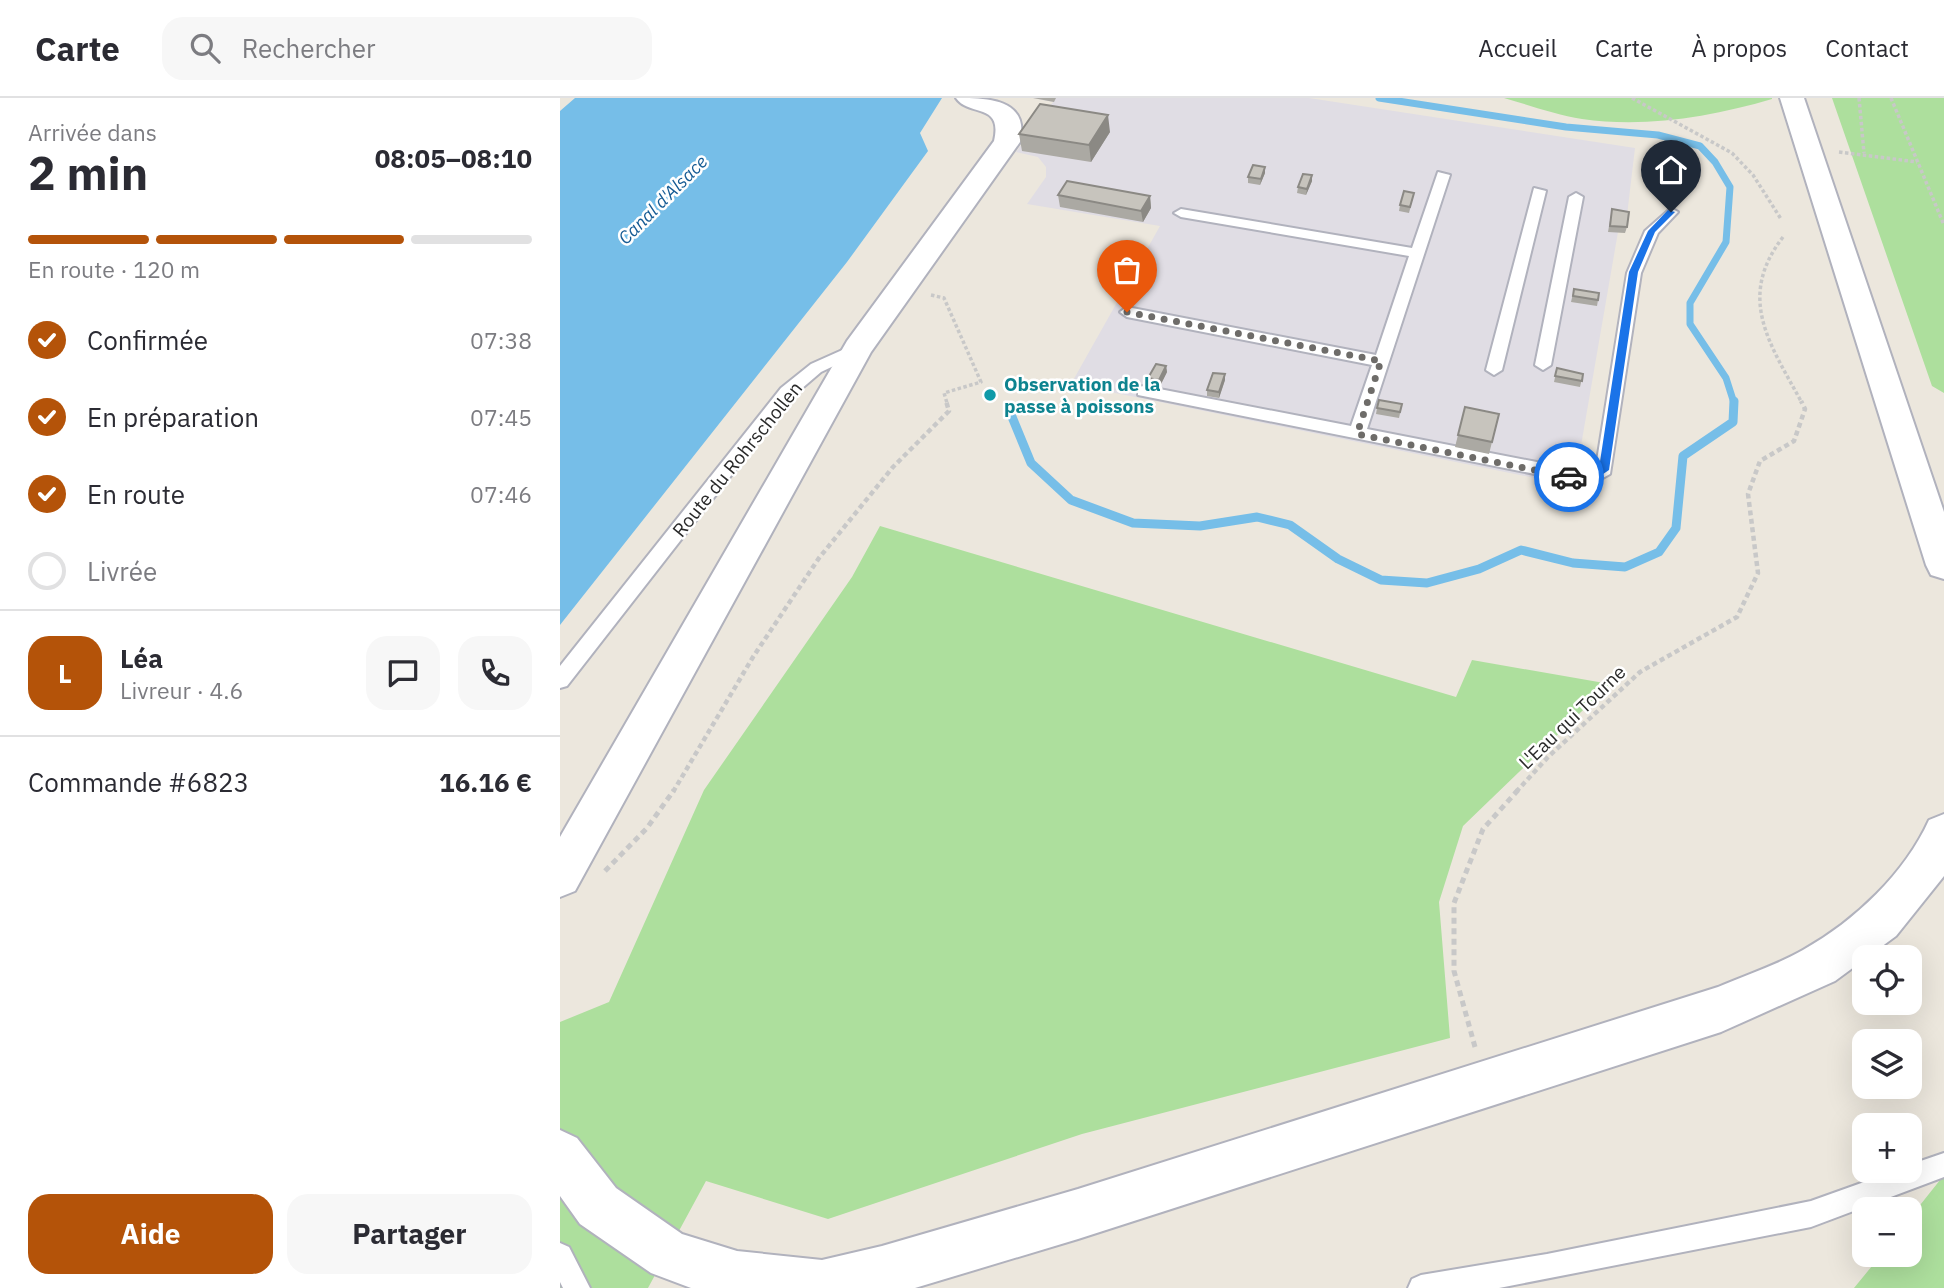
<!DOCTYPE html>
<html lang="fr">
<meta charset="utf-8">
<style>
body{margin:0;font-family:"IBM Plex Sans",sans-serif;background:#f7f7f7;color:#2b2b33;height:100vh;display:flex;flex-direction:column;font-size:26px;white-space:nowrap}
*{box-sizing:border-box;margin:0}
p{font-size:23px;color:#7c7c81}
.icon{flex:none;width:38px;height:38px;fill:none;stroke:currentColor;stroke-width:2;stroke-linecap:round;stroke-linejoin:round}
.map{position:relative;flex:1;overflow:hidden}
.sheet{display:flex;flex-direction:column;background:#fff;width:560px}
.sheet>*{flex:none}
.controls{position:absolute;left:1292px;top:847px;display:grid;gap:14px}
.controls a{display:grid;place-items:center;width:70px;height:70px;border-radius:14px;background:#fff;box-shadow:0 7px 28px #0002;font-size:35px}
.pin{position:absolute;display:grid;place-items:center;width:60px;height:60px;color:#fff;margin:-72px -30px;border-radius:50% 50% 50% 0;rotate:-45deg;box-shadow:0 0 7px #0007}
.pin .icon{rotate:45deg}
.courier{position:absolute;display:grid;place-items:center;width:70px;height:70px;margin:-35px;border:5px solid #1a73e8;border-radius:50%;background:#fff;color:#222;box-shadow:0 2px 9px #0007}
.overview em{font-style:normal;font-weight:700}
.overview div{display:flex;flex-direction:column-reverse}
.overview{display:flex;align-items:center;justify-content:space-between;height:119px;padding:0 28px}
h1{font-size:46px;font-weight:700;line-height:52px}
.bar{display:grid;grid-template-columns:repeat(4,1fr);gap:10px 7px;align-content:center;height:84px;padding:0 28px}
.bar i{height:9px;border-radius:5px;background:#e1e1e2}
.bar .current{background:#b45309}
.bar p{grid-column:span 4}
.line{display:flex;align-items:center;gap:18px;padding:0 28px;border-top:2px solid #e1e1e2}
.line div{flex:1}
.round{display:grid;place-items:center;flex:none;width:74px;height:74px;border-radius:21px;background:#f7f7f7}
ol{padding:0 28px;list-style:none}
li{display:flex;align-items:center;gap:21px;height:77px}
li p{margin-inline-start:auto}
li .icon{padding:7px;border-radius:50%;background:#b45309;color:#fff;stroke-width:4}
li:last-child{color:#7c7c81}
li i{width:38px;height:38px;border:4px solid #e1e1e2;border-radius:50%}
.button{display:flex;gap:14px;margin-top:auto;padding:14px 28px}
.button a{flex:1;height:80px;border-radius:21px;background:#b45309;color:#fff;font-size:28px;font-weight:700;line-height:80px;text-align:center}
.button a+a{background:#f7f7f7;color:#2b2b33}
header{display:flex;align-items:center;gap:42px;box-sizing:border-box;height:98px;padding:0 35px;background:#fff;border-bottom:2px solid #e1e1e2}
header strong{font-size:33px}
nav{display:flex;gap:38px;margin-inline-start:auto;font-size:24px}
.search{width:490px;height:63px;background:#f7f7f7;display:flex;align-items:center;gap:18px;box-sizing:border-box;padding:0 24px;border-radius:21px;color:#7c7c81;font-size:26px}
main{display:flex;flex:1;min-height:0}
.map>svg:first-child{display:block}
.industrial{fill:#e0dde4}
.green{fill:#addf9d}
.water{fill:#76bee8}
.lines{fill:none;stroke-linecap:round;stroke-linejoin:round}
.stream-far1{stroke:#76bee8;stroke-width:7}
.stream{stroke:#76bee8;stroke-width:9}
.lane-casing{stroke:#b1b2bd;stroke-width:4}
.street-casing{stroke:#b1b2bd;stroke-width:4}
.path-far2{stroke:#c8c8c8;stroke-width:3.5;stroke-dasharray:3.5 2.5;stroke-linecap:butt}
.path-far1{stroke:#c8c8c8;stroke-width:4.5;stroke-dasharray:5 3.5;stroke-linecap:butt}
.path{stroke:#c8c8c8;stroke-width:5;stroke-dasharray:6 4.5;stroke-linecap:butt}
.lane{fill:#fff;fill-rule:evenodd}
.street{fill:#fff;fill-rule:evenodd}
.wall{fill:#aba9a3}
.shaded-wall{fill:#8b8984}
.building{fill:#c7c4bd;stroke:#8b8984;stroke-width:2}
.route{fill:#1a73e8}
.done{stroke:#6e6c69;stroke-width:7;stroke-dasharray:0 12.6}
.culture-dot{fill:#0f9aa8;stroke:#fff;stroke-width:2.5}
.labels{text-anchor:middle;stroke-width:5;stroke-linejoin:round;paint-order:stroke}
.far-water-label{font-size:18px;font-style:italic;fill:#155b94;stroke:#fff}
.culture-label{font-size:19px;font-weight:bold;fill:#0d838f;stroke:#fff;text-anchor:start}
.street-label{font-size:19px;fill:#2a2a2a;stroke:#fff}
</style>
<header>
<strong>Carte</strong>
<div class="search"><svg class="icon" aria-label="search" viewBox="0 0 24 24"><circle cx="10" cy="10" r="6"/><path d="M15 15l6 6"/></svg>Rechercher</div>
<nav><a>Accueil</a><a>Carte</a><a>À propos</a><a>Contact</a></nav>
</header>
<main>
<section class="sheet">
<div class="overview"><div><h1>2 min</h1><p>Arrivée dans</p></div><em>08:05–08:10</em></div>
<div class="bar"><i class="current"></i><i class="current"></i><i class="current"></i><i></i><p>En route · 120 m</p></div>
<ol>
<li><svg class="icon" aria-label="check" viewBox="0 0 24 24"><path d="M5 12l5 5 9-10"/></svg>Confirmée<p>07:38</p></li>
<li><svg class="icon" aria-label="check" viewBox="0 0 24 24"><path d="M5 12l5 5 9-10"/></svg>En préparation<p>07:45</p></li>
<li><svg class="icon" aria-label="check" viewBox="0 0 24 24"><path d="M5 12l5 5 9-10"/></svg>En route<p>07:46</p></li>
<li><i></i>Livrée</li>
</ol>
<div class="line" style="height:126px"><b class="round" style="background:#b45309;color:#fff">L</b><div><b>Léa</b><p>Livreur · 4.6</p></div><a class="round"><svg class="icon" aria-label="chat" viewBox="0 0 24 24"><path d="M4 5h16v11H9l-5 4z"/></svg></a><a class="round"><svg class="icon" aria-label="phone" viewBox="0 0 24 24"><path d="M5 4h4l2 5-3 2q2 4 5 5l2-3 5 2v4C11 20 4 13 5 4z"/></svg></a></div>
<div class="line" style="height:91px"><div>Commande #6823</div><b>16.16 €</b></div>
<div class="button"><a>Aide</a><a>Partager</a></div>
</section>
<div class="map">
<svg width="1384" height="1190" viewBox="0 0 1384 1190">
<rect width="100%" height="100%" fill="#ece7dd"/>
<path class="industrial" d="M473,0H749L1075,50L1065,134H1058L1014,388L511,286L600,128L467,106L486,79V69L478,59L456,54L493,4Z"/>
<path class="green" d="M944,0H1212V1C1151,19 1085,30 1022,21C996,17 969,7 944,0Z
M1272,0H1384V295L1372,288Z
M320,428L896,599L912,562L1050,586L903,728L879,804L890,940L522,1036L268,1121L146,1083L88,1190H0V924L49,904L144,692L292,479Z
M1384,1077V1190H1294L1321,1157H1349V1121Z"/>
<path class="water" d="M15,0H382L360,35L368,53L287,164L0,527V13Z"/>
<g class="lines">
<path class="stream-far1" d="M819,0L1006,29L1098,37L1140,48L1155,64L1170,89L1166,144L1130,205V226L1166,280L1174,305"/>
<path class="stream" d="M450,314L471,365L511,402L573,425L640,428L697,419L730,427L778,461L821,482L867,485L919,471L961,452L1013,465L1065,469L1099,454L1116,430L1123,358L1173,324L1174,303"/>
<defs>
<path id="lane" d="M878,74L890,77L807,331L1028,374L1036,369L1067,175L1085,133L1111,110L1118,114L1098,135L1081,175L1050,376L1030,387L578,297V289L584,288L791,328L812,267L567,219L560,214L567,209L816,257L849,158L621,119L614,115L621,111L852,150Z
M974,90L986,93L942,272L934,277L926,272Z
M1016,95L1023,99L991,267L983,272L975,267L1009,99Z
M298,245L306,250L303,254L261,274L233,298L7,588L0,590V568L221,290L251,266Z
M1384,1055V1079L1251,1129L939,1190H848L852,1181L861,1177L987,1156L1251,1103L1335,1073H1349V1067Z
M0,1145L9,1149L30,1190H3L0,1184Z"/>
<path id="street" d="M396,0C426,0 470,0 460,44L311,254L15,793L0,799V739L287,243L434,43C443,4 409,19 396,0Z
M1220,0H1244L1384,414V481L1371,477L1366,467Z
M1384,716V778L1336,838L1275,883L1161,934L518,1141L355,1190H131L91,1175L20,1126L0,1098V1032L17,1040L56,1090L122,1136L177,1153L262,1162L322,1148L518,1091L1158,889C1186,877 1217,867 1243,852C1295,823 1345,775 1369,722Z"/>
</defs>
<use href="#lane" class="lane-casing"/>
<use href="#street" class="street-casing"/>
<path class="path-far2" d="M1072,0L1172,55L1193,77L1221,121
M1299,0L1304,55
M1331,0L1384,127
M1279,54L1357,64
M1223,139C1176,200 1210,246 1242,305
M371,197L384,200L421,284L384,295L387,305"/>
<path class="path-far1" d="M113,694L193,559L259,460L333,369L389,313L386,303
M956,694L988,659L1080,574L1177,519L1198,475L1188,396L1200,363L1234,343L1245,311L1241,303"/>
<path class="path" d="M45,773L87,730L114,692
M915,949L894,873V805L923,731L958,692"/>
<use href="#lane" class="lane"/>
<use href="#street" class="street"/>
</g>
<path class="wall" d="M473,0H496L494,4Z
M550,34L531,64L462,53L459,36Z
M705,69V75L700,87L688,85V79Z
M752,77V83L746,97L737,95L738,89Z
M854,95L849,115L839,113L840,107Z
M498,97L590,98L591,110L583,124L500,109Z
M1052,111L1067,129L1065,135L1048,134Z
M1014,191L1038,202L1037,208L1011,204Z
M606,268L607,274L600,288L589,286L588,280Z
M997,270L1023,276L1020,289L994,284Z
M665,276V282L659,300L647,298V292Z
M842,306L839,320L816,316L817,310Z
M898,337L932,344L929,356L895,349Z"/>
<path class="shaded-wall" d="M548,17L550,34L531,64L529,47Z
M705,69V75L700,87L701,81Z
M752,77V83L746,97L747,91Z
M590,98L591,110L583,124L581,113Z
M606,268L607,274L600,288L599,282Z
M665,276V282L659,300V294Z"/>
<path class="building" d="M480,6L548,17L529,47L459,36Z
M693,67L705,69L701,81L688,79Z
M743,76L752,77L747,91L738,89Z
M507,83L590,98L581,113L498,97Z
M844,93L854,95L850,109L840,107Z
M1052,111L1069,114L1067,129L1050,128Z
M1014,191L1039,195L1038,202L1013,198Z
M596,266L606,268L599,282L588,280Z
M997,270L1023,276L1022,283L995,278Z
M653,275L665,276L659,294L647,292Z
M819,302L842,306L840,314L817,310Z
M905,309L939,316L932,344L898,337Z"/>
<path class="route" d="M1108,112L1115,114L1095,134L1078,174L1049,372L1030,385L1005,382V377L1028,378L1039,370L1069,174L1088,133Z"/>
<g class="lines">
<path class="done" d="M567,214L821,263L797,336L1009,379"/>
</g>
<circle class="culture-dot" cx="430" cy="297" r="7"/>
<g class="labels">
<g class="far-water-label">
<text transform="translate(103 102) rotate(-45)" y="6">Canal d'Alsace</text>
</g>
<g class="culture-label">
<text x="444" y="293">Observation de la<tspan x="444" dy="22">passe à poissons</tspan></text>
</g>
<g class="street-label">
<text transform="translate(177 361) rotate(-51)" y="7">Route du Rohrschollen</text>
<text transform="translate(1012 619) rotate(-44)" y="7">L'Eau qui Tourne</text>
</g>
</g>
</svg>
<div class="controls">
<a><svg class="icon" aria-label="locate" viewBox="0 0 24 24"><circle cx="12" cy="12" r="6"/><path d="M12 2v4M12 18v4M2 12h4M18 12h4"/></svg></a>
<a><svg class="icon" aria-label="layers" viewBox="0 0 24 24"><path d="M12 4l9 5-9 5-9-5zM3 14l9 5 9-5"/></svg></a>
<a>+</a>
<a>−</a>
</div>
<div class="pin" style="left:567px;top:214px;background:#ea580c"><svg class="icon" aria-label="bag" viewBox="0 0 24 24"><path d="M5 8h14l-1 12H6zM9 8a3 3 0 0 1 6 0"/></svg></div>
<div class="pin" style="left:1111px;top:114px;background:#1f2937"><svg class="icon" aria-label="home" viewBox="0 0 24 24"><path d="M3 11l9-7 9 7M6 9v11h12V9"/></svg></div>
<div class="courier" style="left:1009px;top:379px"><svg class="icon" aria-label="car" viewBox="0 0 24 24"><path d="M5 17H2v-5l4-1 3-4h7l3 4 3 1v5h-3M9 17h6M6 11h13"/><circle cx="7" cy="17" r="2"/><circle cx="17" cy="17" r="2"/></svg></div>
</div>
</main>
